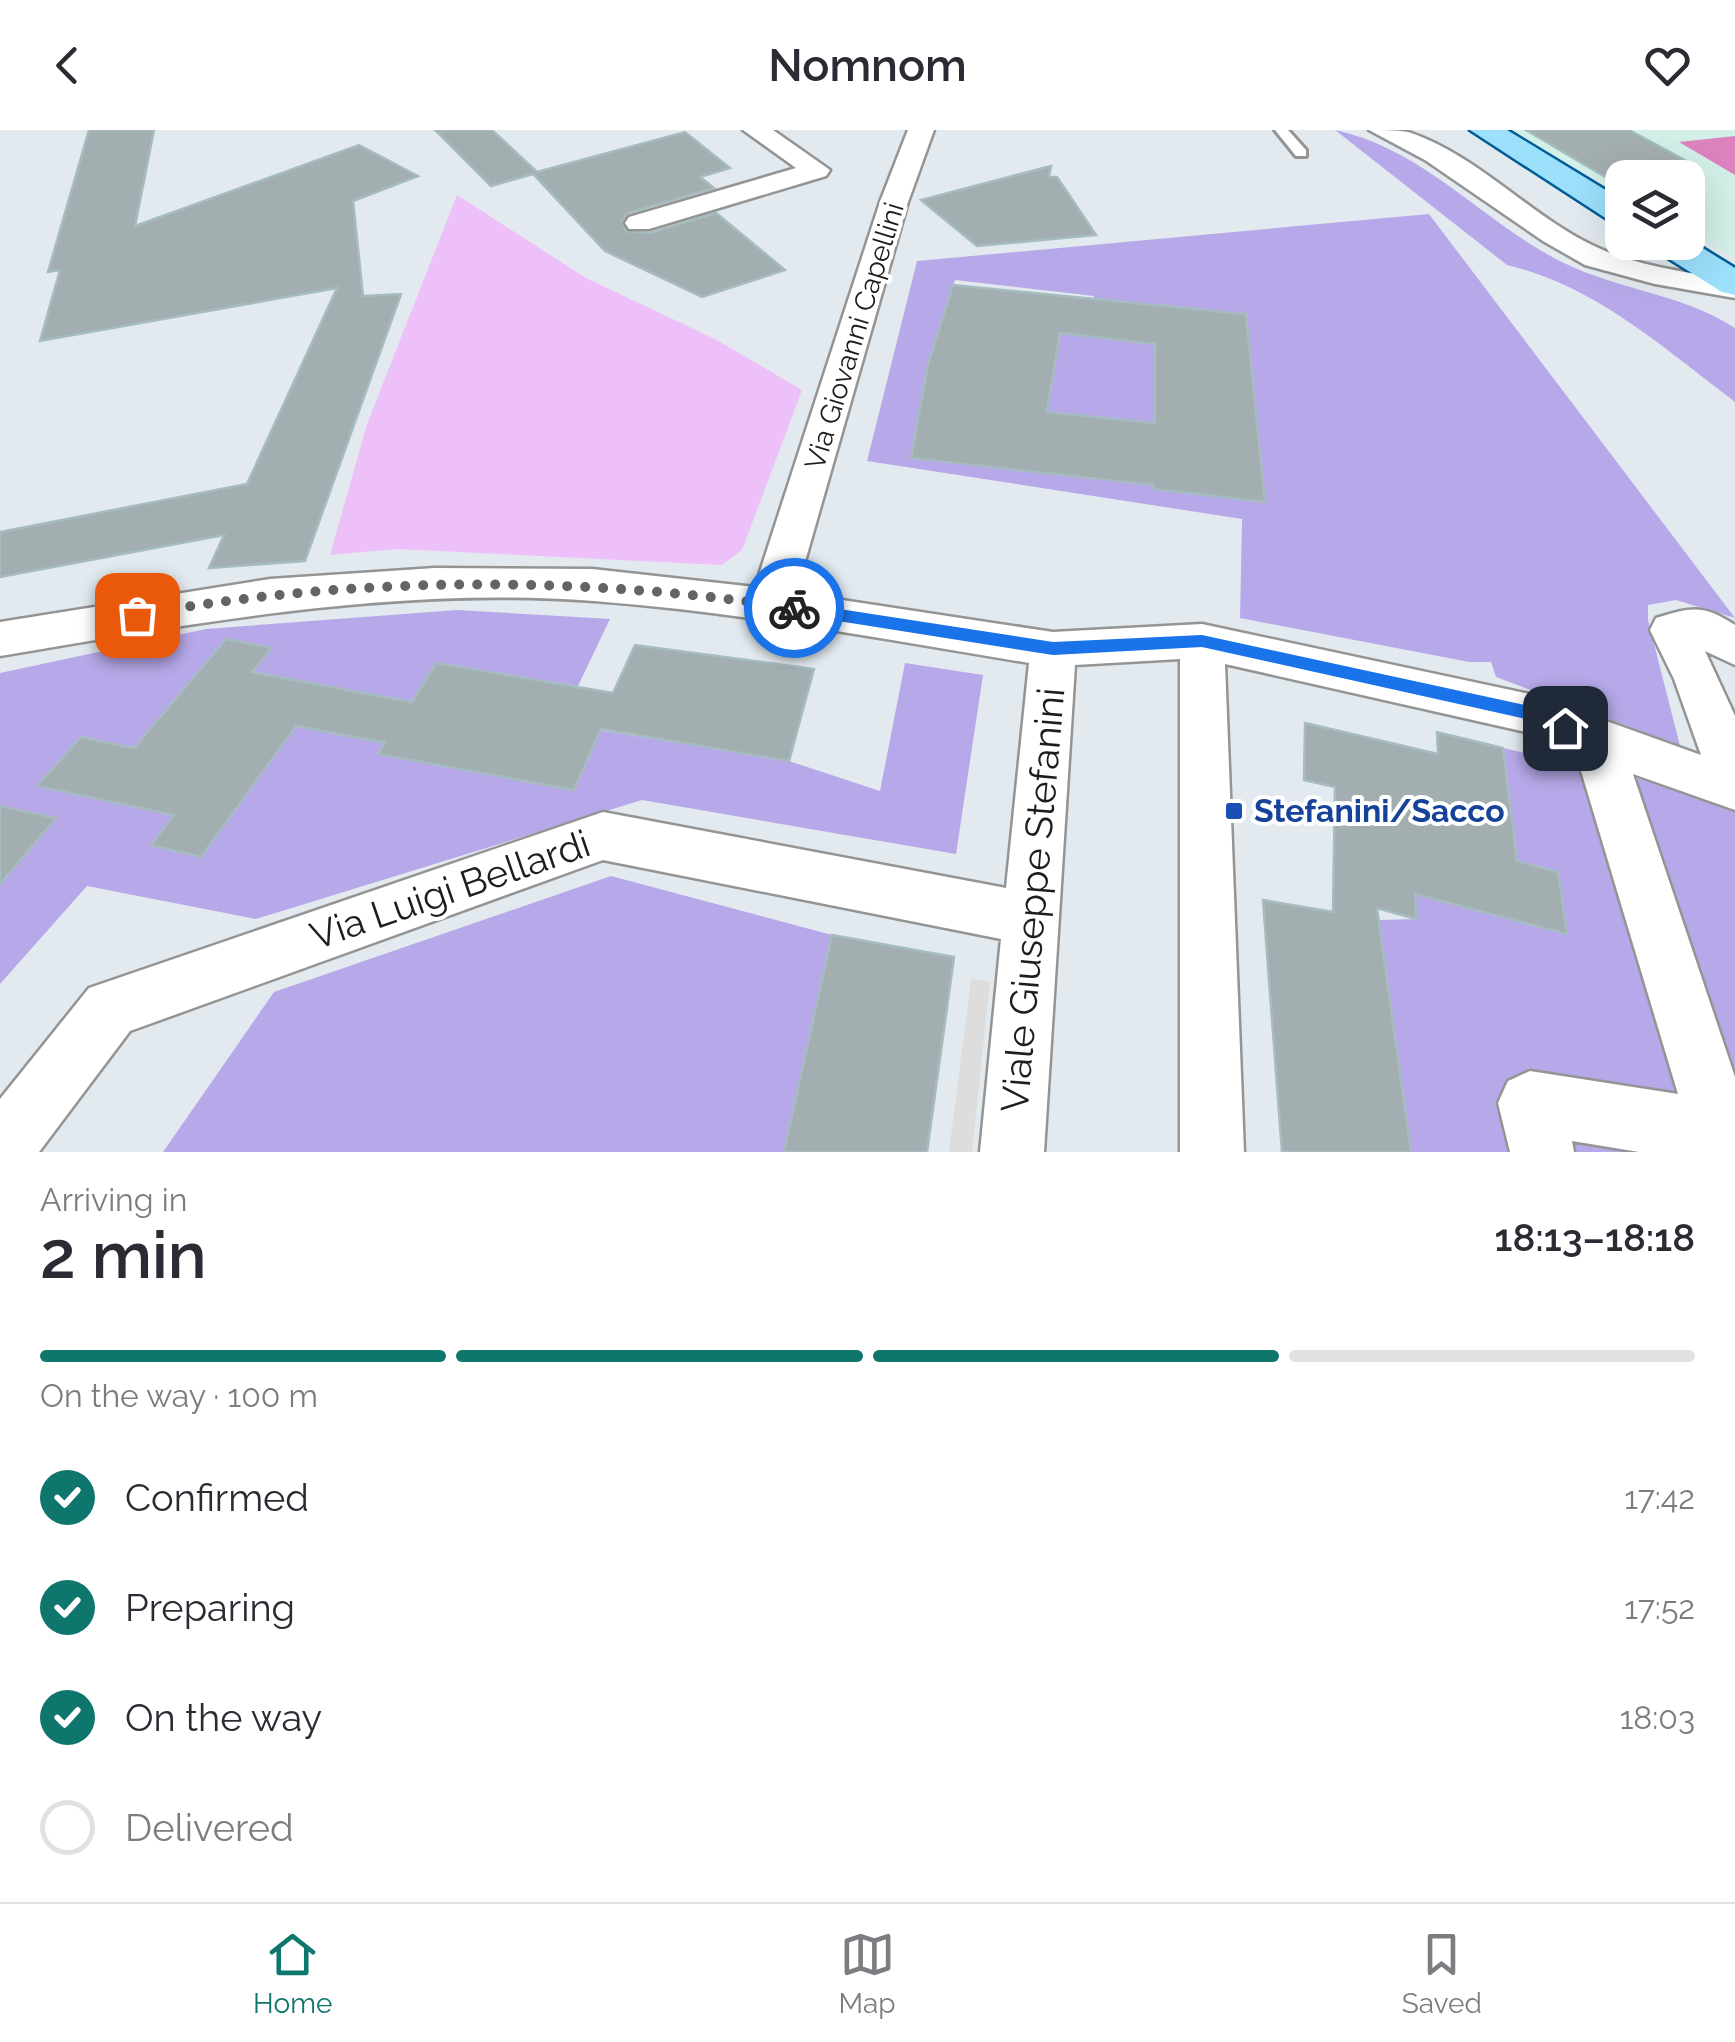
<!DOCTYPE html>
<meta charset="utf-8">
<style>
body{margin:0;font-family:Raleway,sans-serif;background:#f7f7f7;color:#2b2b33;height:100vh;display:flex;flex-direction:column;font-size:38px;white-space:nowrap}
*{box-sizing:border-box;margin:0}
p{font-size:32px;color:#7c7c81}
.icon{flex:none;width:55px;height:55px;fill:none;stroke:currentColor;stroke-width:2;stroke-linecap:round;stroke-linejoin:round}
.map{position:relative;height:1022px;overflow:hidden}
.drawer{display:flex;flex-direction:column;background:#fff;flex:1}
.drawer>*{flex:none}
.tools{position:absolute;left:1605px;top:30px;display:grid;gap:20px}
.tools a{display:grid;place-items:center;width:100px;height:100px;border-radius:20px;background:#fff;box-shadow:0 10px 40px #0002;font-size:50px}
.pin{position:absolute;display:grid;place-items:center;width:85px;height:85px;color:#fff;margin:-42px;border-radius:20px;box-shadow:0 5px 15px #0006}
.courier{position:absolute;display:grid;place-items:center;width:100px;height:100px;margin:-50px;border:8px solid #1a73e8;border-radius:50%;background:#fff;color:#222;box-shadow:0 2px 12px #0007}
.head em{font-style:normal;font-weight:600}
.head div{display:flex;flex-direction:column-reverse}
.head{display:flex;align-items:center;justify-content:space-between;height:170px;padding:0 40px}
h1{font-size:65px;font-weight:600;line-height:75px}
.bar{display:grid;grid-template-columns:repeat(4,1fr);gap:15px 10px;align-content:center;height:120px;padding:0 40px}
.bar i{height:12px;border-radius:8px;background:#e1e1e2}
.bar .selected{background:#0f766e}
.bar p{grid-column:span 4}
ol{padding:0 40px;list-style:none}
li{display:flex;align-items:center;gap:30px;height:110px}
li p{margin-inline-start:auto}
li .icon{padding:10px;border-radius:50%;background:#0f766e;color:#fff;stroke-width:4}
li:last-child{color:#7c7c81}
li i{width:55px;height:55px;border:5px solid #e1e1e2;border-radius:50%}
header{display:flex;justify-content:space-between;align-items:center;height:130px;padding:0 40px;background:#fff;font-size:45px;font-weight:600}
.menu{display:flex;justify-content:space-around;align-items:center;height:140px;border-top:2px solid #e1e1e2;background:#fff;font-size:28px;color:#7c7c81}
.menu a{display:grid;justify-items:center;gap:5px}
.menu .selected{color:#0f766e}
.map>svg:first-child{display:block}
.commercial{fill:#d2efe8}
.grass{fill:#b7a9e9;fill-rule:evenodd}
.park{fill:#edc0f9}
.pitch{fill:#dd82bf}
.parking{fill:#ddd}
.building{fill:#a3aeb0;stroke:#a6bcc0;stroke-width:2.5;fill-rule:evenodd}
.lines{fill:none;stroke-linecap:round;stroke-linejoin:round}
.lane-casing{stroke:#949494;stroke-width:6}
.street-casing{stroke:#949494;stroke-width:5}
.primary-casing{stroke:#015d96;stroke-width:5}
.lane{fill:#fff;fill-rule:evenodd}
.street{fill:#fff;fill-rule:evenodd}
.primary{fill:#9ce0fb;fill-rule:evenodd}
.route{fill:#1a73e8}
.done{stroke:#626566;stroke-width:10;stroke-dasharray:0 18}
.transit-dot{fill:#1a4fb4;stroke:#fff;stroke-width:4}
.labels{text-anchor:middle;stroke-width:8;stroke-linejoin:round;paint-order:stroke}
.far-street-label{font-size:28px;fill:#1d1d1d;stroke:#fff}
.transit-label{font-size:32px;font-weight:bold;fill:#164399;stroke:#fff;text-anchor:start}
.near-street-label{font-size:38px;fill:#1d1d1d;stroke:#fff}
</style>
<header><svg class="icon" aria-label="back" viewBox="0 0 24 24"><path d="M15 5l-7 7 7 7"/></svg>Nomnom<svg class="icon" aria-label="heart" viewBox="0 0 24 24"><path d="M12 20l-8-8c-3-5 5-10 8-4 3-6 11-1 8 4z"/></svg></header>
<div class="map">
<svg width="1735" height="1022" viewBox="0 0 1735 1022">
<rect width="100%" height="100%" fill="#e3eaef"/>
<path class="commercial" d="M1509,0H1735V128L1688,101V48H1622V64Z"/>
<path class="grass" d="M1335,0C1425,19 1484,94 1564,133C1619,160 1683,164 1735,198V272C1665,219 1594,155 1507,135Z
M1429,84L1735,488L1676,470L1648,475V490L1680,616L1496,547L1491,532H1469L1240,488L1242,389L867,331L917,131ZM955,150L1094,166L1089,206L1060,203L1052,249L928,233ZM1156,175L1245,184L1265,372L1154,358ZM923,270L1085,347L911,328Z
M457,480L610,489L578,556L436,533L414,570L789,631L880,661L905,533L983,545L956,724L642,670L256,789L87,756L0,854V543L206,499Z
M1503,618L1735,671V1022H1411L1379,790L1416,789L1415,764L1517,731Z
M611,746L832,805L784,1022H163L274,862Z"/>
<path class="park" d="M457,65L586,148L717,210L802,260L742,420L722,435L398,419L330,425L367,294Z"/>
<path class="pitch" d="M1735,6V45L1679,12Z"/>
<path class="parking" d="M971,849L990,852L972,1022H949Z"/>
<path class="building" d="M89,0H154L135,96L359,15L418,46L353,71L363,166L401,164L305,431L209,438L224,405L0,447V402L247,354L337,158L40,211L60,140L48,142Z
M435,0H492L537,42L685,2L730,38L700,47L714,58L628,83L622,91L626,101L650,103L716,83L785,140L702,167L605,121L533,44L491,56Z
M1526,0H1629L1692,34L1607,48Z
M1051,36L1049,47H1057L1096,105L977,116L921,70Z
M953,155L1246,184L1265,372L1154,359V355L911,328L928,234ZM1060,203L1155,214V293L1047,282Z
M226,509L272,518L252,542L412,572L436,533L613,563L635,515L814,539L789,631L601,599L574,660L378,624L385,613L296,596L201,727L151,715L174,685L37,656L81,607L134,618Z
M1305,593L1438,624L1437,602L1503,618L1517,731L1558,742L1567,804L1415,764L1416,789L1377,778L1411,1022H1282L1263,770L1333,782L1335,657L1304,650Z
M0,676L56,688L0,754Z
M832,805L954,827L927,1022H784Z"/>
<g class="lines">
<defs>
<path id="lane" d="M1275,0H1288L1306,20V26H1296Z"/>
<path id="street" d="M743,0H773L830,40L826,46L649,99H629L625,93L629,87L796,38Z
M908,0H934L908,72L796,463L1053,502L1202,494L1534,565L1701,625L1674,549L1650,500L1656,488C1692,477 1703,474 1735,495V535L1705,521L1735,586V680L1633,644L1735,947V1022H1639L1572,1011L1574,1022H1510L1498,973L1508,951L1530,941L1678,964L1576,624L1526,602L1225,534L1244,1022H1180V529L1075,535L1044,1022H980L1001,809L603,730L130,901L39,1022H0V969L89,858L603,682L1006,758L1029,533C885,509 740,482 594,471C394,456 196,493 0,526V492L270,449L435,438L592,439L755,457L880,72Z
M1369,0C1382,0 1396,0 1408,2C1476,24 1528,84 1592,115C1637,137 1687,142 1735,150V168L1655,154L1585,135L1543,111L1425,30Z"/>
<path id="primary" d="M1470,0H1507L1622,70V94L1610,91Z
M1688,109L1735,138V165L1722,162L1655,120L1650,112H1688Z"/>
</defs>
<use href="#lane" class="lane-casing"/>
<use href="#street" class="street-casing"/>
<use href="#primary" class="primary-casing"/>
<use href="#lane" class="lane"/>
<use href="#street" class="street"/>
<use href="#primary" class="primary"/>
</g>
<path class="route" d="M794,472L1053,512L1202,505L1534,577L1571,593L1574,598L1565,605L1531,590L1202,517L1053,525L794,484L786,478Z"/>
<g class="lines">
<path class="done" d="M137,485C355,446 575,445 794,478"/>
</g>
<rect class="transit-dot" x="1224" y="671" width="20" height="20" rx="5"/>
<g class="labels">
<g class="far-street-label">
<text transform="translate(854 206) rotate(-73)" y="10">Via Giovanni Capellini</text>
</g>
<g class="transit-label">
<text x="1254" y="692">Stefanini/Sacco</text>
</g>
<g class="near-street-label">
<text transform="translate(450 760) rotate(-19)" y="13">Via Luigi Bellardi</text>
<text transform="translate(1033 770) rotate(-85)" y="13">Viale Giuseppe Stefanini</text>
</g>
</g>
</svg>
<div class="tools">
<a><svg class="icon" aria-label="layers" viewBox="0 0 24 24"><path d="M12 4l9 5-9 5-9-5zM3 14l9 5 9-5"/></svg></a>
</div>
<div class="pin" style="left:137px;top:485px;background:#ea580c"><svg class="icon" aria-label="bag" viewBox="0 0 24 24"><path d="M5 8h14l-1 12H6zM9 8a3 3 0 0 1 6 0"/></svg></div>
<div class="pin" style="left:1565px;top:598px;background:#1f2937"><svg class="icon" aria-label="home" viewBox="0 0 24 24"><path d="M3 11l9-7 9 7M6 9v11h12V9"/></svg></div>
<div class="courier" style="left:794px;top:478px"><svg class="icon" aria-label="bike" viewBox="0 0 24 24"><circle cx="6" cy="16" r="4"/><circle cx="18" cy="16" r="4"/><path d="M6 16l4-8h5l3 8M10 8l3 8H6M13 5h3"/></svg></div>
</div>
<section class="drawer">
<div class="head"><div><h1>2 min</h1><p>Arriving in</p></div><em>18:13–18:18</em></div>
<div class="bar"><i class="selected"></i><i class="selected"></i><i class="selected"></i><i></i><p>On the way · 100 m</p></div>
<ol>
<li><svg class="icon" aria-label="check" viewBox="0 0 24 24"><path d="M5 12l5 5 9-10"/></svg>Confirmed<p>17:42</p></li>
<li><svg class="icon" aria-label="check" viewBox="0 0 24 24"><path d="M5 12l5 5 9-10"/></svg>Preparing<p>17:52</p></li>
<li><svg class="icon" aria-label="check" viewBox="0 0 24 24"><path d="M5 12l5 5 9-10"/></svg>On the way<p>18:03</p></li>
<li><i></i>Delivered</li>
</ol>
</section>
<nav class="menu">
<a class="selected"><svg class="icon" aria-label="home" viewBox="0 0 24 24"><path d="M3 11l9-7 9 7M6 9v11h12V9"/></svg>Home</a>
<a><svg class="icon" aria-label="map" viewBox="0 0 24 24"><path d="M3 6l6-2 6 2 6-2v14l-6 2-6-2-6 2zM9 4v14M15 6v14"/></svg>Map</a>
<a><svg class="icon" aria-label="saved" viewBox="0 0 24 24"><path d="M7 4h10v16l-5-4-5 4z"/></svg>Saved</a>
</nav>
